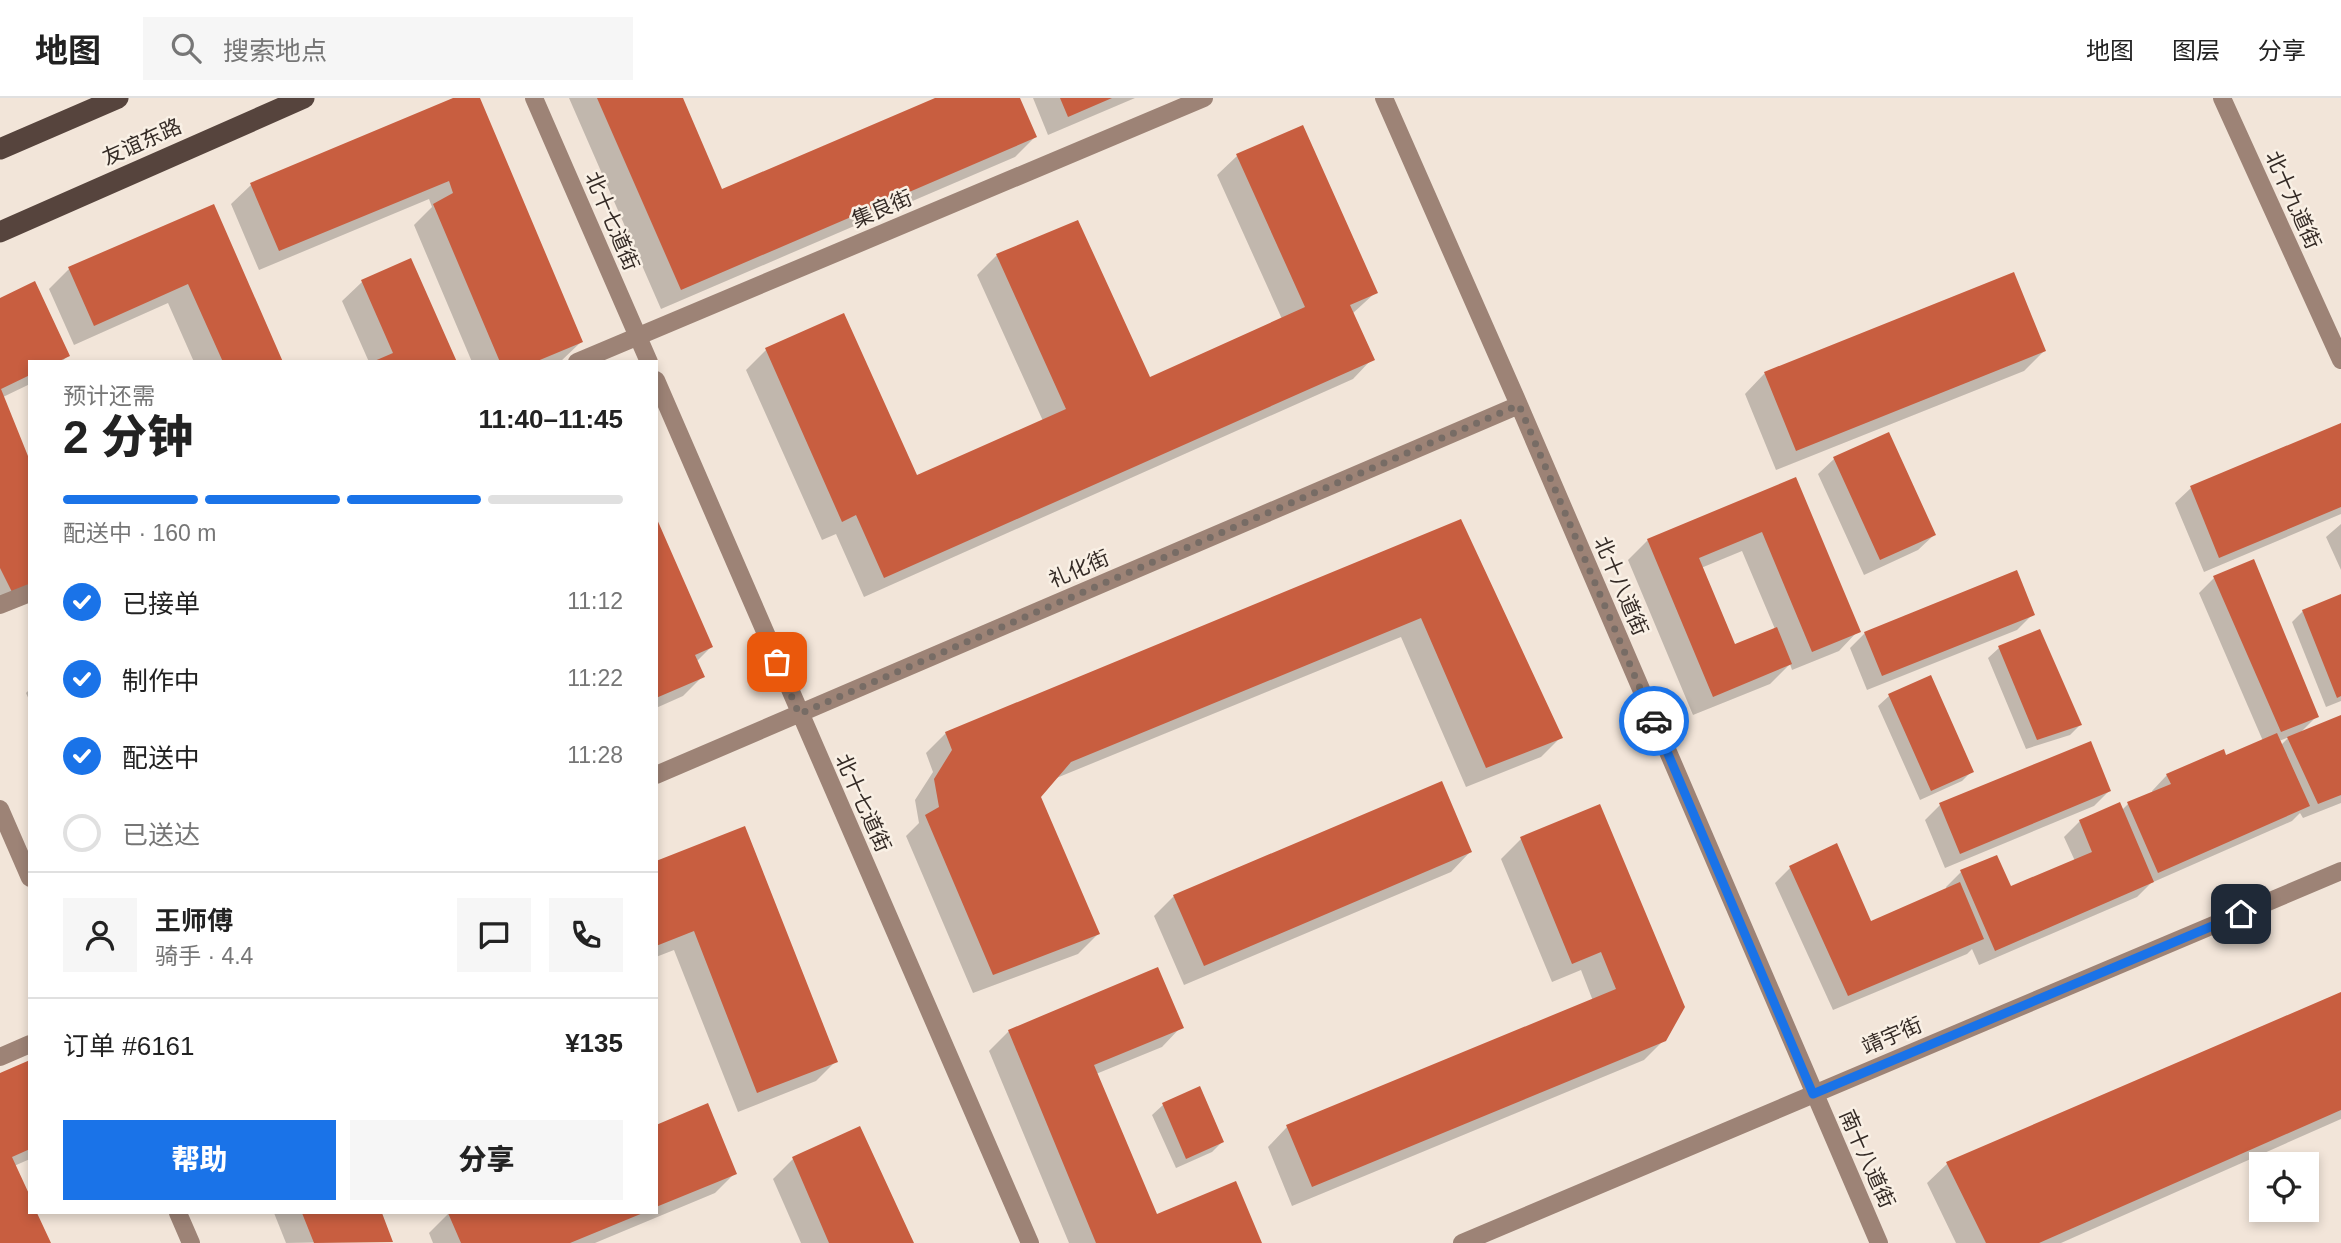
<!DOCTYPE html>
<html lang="zh">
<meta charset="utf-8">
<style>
body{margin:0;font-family:Arial,"Noto Sans SC",sans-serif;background:#f6f6f6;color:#222;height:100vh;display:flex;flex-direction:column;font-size:26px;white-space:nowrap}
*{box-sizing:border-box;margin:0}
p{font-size:23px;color:#767676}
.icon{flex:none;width:38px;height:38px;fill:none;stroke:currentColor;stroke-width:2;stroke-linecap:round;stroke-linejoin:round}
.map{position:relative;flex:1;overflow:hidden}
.panel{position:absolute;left:28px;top:262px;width:630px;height:854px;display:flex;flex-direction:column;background:#fff;border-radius:0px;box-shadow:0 4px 10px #0003}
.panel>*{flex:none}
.buttons{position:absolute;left:2249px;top:1054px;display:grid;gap:14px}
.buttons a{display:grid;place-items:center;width:70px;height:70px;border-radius:0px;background:#fff;box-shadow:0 4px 10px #0003;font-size:35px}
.pin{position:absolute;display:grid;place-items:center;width:60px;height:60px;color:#fff;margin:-30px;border-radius:14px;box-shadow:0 4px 10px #0006}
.courier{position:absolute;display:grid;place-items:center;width:70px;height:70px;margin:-35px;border:5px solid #1a73e8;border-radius:50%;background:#fff;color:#222;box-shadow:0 2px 9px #0007}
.overview em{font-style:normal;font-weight:800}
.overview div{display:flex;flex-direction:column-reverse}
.overview{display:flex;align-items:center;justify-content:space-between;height:119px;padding:0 35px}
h1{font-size:46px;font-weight:800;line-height:52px}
.bar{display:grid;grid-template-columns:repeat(4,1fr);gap:10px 7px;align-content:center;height:84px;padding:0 35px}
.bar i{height:9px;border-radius:5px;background:#e0e0e0}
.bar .on{background:#1a73e8}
.bar p{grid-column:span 4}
.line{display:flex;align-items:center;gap:18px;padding:0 35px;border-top:2px solid #e0e0e0}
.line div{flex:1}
.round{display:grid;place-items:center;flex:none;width:74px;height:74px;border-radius:0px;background:#f6f6f6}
ol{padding:0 35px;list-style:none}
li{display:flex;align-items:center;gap:21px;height:77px}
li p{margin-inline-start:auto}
li .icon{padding:7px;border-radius:50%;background:#1a73e8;color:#fff;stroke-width:4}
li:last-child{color:#767676}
li i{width:38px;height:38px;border:4px solid #e0e0e0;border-radius:50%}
.button{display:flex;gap:14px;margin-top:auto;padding:14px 35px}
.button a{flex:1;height:80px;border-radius:0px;background:#1a73e8;color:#fff;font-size:28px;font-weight:800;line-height:80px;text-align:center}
.button a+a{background:#f6f6f6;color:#222}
header{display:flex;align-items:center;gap:42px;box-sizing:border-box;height:98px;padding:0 35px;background:#fff;border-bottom:2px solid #e0e0e0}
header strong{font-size:33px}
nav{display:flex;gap:38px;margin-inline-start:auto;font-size:24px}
.search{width:490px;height:63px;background:#f6f6f6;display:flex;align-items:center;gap:18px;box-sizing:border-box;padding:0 24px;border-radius:0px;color:#767676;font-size:26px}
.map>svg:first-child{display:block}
.shadow{fill:#0003;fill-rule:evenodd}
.building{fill:#c85e40}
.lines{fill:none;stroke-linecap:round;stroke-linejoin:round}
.secondary{stroke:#9d8376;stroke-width:18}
.highway{stroke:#56443d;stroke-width:21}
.done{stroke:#776c65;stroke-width:7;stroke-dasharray:0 12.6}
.route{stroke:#1a73e8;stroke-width:9}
.labels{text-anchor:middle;stroke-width:5;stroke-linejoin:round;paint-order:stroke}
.street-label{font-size:21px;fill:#352b26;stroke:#f9f0e5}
</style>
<header>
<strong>地图</strong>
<div class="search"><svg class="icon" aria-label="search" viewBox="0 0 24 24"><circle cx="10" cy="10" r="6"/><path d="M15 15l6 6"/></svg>搜索地点</div>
<nav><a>地图</a><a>图层</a><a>分享</a></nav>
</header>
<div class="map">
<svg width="2341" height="1145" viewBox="0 0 2341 1145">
<rect width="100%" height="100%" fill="#f2e5d9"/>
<path class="shadow" d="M458,0H478L581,244L560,264H472L414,127L432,109L429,101L259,172L231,106L251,87Z
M569,0H681L721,93L940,0H1018L1035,39L1015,59L661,211Z
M1033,0H1135L1048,37Z
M1237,58L1376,194L1352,216L1372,261L1353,281L864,499L836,436L822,442L746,272L766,252L843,217L916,379L1043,323L977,177L997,157L1149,281L1282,221L1217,77Z
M213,108L282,264H194L168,205L74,247L49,191L69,171Z
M410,162L455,264H369L342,203L362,184Z
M2013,177L2044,253L2024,273L1776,372L1745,296L1764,276Z
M0,202L68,258L61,264H30V286L3,299L30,498L0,511Z
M2340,327L2341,416L2204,474L2175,405L2191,390Z
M1888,336L1934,437L1918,452L1864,477L1818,376L1834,361Z
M1795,382L1858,533L1839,553L1792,572L1790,566L1770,586L1693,617L1628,462L1648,442ZM1742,453L1775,531L1734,548L1701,470Z
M656,423L711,549L696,564L703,578L683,598L656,610Z
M1460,423L1561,639L1541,659L1466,689L1401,539L1054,681L1039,699L1098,836L1078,856L973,895L906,738L919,725L915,702L933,674L926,655L946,635Z
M2341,426V472L2326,439Z
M2214,480L2317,618L2300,635L2341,618V705L2303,720L2300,715L2292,723L2151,785L2137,799L1979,867L1972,851L1967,856L1833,912L1775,785L1790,770L1871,825L1947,792L1946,789L1961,774L2010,790L2075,763L2064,739L2080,723L2121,713L2128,706L2153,695L2152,693L2167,677L2225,660L2263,643L2199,495ZM2289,639L2281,647L2279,643Z
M2341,498V603L2326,609L2292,524L2303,513Z
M2033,516L2017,532L1867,592L1850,550L1865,535Z
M2039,533L2080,627L2070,637L2026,651L1988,560L1999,550Z
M1930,579L1972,673L1962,683L1920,702L1878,608L1889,598Z
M30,591V604L26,595Z
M2109,693L2094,708L1945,770L1925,722L1940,707Z
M1599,708L1664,942L1644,962L1292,1108L1268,1049L1287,1029L1593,903L1581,872L1552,884L1501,761L1521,741Z
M1470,754L1451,774L1184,887L1154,818L1174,798Z
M656,765L836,963L816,983L738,1014L674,852L656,859Z
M2341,896V1021L2061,1145H1956L1927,1085L1947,1066Z
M1181,929L1162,949L1096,976L1156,1118L1260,1145H1069L989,953L1009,933Z
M30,964V1061L14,1068L30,1115H35L49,1145H0V977Z
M1199,991L1222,1044L1212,1054L1176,1070L1152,1017L1163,1007Z
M656,1029L735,1075L715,1095L595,1145H433L429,1135L449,1115H656Z
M859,1030L912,1145H801L773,1081L793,1061Z
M274,1115H380L391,1143L286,1145Z"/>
<path class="building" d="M453,0H480L583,244L535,264H500L433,106L453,95L449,83L279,153L250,85Z
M597,0H683L722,91L935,0H1020L1037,39L681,192Z
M1060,0H1112L1068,19Z
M1303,27L1378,195L1350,207L1375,262L884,480L856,417L842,424L765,250L844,215L917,377L1066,311L996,156L1078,122L1150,279L1305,209L1236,56Z
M214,106L283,264H223L188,186L94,228L68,169Z
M411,160L457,264H372L393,255L361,182Z
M2014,174L2046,253L1796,353L1764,274Z
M35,183L70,258L57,264H30V277L1,291L30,363V489L13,496L0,470V200Z
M2341,325V409L2219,460L2190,388Z
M1889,334L1936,437L1880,462L1833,359Z
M1796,379L1861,534L1812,554L1762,434L1699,460L1735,546L1777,529L1792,566L1713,599L1647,441Z
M656,419L713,549L695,557L705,579L656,600Z
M1461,421L1563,640L1486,670L1421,520L1071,664L1041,699L1100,836L993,877L925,717L939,709L934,681L952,652L945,634Z
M2254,461L2319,619L2281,634L2213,478Z
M2017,472L2035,517L1882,578L1864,534Z
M2341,496V598L2337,600L2302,512Z
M2040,531L2082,627L2037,642L1998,548Z
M1931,577L1974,674L1931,693L1888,596Z
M2341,617V697L2318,706L2287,639Z
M2277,635L2310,708L2158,775L2127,704L2171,686L2166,676L2224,651L2226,657Z
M2091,643L2111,693L1960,756L1939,705Z
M1442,683L1472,754L1204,868L1173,797Z
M2120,704L2154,784L1995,853L1960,772L1997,757L2011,788L2092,754L2079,722Z
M1600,706L1685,909L1666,943L1312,1089L1286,1027L1616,891L1601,854L1572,866L1520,739Z
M745,728L838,964L757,995L694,833L656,848V763Z
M1837,745L1871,823L1960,784L1984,841L1848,898L1789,768Z
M1158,869L1184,930L1094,967L1157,1116L1236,1083L1262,1145H1096L1008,932Z
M2341,894V1012L2039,1145H1986L1946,1064Z
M30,962V1051L12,1059L30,1098V1115H37L51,1145H0V975Z
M1200,988L1224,1044L1186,1061L1162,1005Z
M708,1005L737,1076L656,1109V1027Z
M860,1028L914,1145H829L792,1059Z
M302,1115H382L393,1144L314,1145Z
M448,1115H643L570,1145H461Z"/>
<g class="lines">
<path class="secondary" d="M534,0L649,264
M1384,0L1519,307L1879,1145
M2222,0L2341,262
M577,264L1204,0
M656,282L1030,1145
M0,507L30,495
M656,677L1519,307
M0,711L30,780
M0,959L30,946
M178,1115L191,1145
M1462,1145L2341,773"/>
<path class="highway" d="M0,51L118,0
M0,134L304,0"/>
</g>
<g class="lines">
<path class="done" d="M777,564L799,616L1519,307L1654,623"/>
<path class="route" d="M1654,623L1813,996L2241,816"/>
</g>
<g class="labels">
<g class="street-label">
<text transform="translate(142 44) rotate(-24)" y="7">友谊东路</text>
<text transform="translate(2293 102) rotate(66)" y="7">北十九道街</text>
<text transform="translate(882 111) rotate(-23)" y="7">集良街</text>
<text transform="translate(612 123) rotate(67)" y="7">北十七道街</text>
<text transform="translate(1079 471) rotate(-23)" y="7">礼化街</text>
<text transform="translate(1621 488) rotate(67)" y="7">北十八道街</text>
<text transform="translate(863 705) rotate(66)" y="7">北十七道街</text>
<text transform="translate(1892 938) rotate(-23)" y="7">靖宇街</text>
<text transform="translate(1867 1061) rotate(66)" y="7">南十八道街</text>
</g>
</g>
</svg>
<div class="buttons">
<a><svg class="icon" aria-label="locate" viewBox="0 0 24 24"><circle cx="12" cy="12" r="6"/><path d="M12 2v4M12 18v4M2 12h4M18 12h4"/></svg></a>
</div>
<div class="pin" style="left:777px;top:564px;background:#ea580c"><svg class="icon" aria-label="bag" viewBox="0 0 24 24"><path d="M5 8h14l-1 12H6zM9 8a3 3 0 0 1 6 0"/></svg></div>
<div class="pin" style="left:2241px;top:816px;background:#1f2937"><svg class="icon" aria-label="home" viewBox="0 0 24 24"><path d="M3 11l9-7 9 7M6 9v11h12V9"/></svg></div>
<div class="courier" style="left:1654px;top:623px"><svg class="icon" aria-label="car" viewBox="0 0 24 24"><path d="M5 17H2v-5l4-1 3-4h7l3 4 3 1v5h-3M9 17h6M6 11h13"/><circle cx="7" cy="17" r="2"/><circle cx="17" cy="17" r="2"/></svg></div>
<section class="panel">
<div class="overview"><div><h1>2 分钟</h1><p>预计还需</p></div><em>11:40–11:45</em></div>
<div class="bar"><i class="on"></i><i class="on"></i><i class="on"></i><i></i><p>配送中 · 160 m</p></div>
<ol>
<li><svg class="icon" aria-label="check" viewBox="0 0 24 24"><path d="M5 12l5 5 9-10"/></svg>已接单<p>11:12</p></li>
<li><svg class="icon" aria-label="check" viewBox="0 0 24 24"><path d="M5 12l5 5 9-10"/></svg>制作中<p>11:22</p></li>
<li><svg class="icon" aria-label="check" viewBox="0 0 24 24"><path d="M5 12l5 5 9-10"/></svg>配送中<p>11:28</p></li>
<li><i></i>已送达</li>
</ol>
<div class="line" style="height:126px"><a class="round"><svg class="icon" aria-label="person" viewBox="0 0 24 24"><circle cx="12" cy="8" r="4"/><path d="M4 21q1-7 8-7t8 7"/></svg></a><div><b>王师傅</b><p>骑手 · 4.4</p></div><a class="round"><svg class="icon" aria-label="chat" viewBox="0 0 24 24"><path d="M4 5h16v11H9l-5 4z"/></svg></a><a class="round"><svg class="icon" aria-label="phone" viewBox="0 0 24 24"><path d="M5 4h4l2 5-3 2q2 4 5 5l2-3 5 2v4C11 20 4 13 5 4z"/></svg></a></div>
<div class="line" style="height:91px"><div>订单 #6161</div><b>¥135</b></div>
<div class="button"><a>帮助</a><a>分享</a></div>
</section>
</div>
